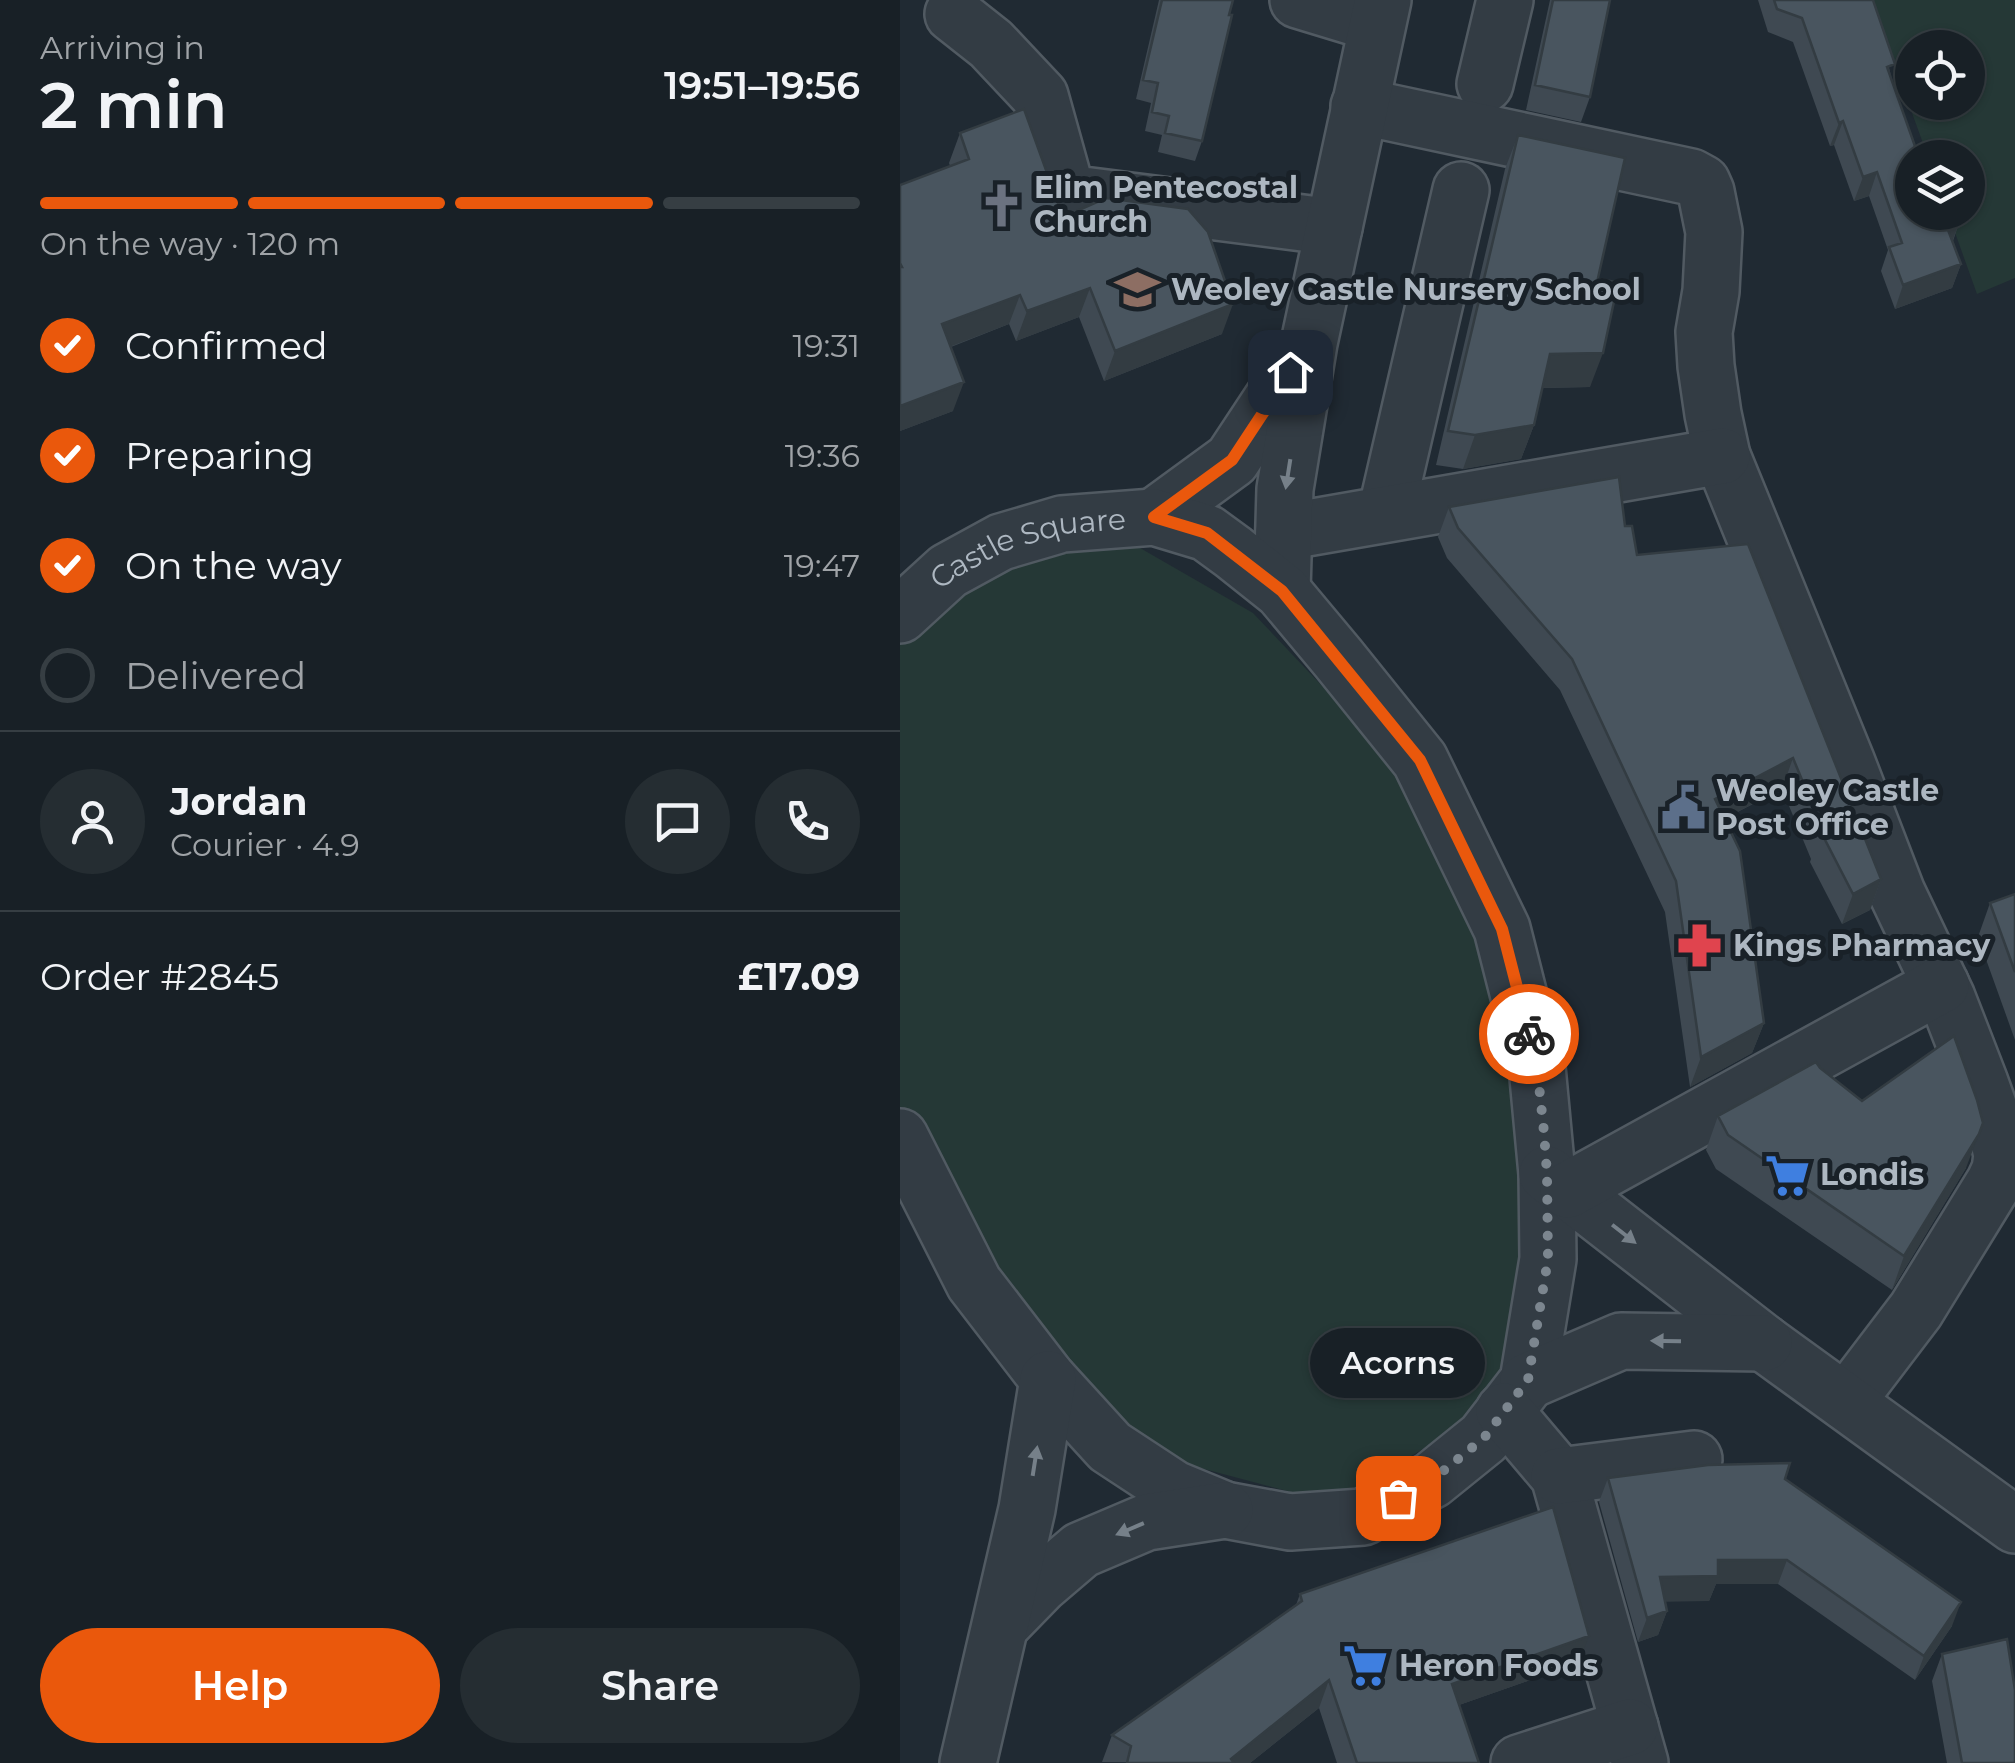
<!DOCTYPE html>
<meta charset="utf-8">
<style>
body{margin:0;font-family:Montserrat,sans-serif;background:#252d32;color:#f1f3f6;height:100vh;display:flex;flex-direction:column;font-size:38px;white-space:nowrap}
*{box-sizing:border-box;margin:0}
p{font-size:32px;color:#9fa3a7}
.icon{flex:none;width:55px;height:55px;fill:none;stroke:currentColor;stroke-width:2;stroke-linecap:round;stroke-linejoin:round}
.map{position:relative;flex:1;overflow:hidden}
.sheet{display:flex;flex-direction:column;background:#182026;width:900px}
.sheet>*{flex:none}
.tools{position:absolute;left:995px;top:30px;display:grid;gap:20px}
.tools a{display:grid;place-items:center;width:90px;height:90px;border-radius:50%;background:#182026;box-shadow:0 2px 8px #0004,0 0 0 2px #363e43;font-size:50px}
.pin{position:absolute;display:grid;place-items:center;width:85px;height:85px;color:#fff;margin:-42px;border-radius:20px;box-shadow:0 5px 15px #0006}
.courier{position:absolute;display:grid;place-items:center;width:100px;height:100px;margin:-50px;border:8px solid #ea580c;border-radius:50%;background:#fff;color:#222;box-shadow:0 2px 12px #0007}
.bubble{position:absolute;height:70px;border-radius:35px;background:#182026;box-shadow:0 2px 8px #0004,0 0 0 2px #363e43;font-size:32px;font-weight:600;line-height:70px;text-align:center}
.head em{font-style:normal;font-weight:600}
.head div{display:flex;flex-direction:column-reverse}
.head{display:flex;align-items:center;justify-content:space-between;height:170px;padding:0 40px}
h1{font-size:65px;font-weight:600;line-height:75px}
.bar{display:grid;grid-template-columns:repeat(4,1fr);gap:15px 10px;align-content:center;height:120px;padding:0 40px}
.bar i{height:12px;border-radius:8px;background:#363e43}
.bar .selected{background:#ea580c}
.bar p{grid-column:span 4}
.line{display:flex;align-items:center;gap:25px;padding:0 40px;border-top:2px solid #363e43}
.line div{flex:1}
.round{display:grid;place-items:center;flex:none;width:105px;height:105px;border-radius:52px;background:#252d32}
ol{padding:0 40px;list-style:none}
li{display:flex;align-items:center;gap:30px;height:110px}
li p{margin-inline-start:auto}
li .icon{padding:10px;border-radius:50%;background:#ea580c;color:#fff;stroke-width:4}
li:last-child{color:#9fa3a7}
li i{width:55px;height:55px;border:5px solid #363e43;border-radius:50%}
.primary-button{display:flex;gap:20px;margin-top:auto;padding:20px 40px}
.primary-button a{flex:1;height:115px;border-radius:60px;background:#ea580c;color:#fff;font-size:40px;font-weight:600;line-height:115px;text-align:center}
.primary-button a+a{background:#252d32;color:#f1f3f6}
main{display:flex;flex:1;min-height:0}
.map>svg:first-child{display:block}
.green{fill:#253836;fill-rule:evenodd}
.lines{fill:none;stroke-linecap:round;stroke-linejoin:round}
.minor-casing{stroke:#515a62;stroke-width:60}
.minor{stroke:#333c44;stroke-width:55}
.wall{fill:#3f4952}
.shaded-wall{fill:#333c42}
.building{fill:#49555f;stroke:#333c42;stroke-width:2.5}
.oneway{fill:#768089}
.done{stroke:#7c868f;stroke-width:10;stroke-dasharray:0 18}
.route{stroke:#ea580c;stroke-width:12}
.labels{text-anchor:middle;stroke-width:10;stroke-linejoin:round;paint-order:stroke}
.poi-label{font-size:30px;font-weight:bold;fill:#adb7c1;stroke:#192128;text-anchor:start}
.street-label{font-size:30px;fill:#adb7c1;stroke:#192128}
</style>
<main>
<section class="sheet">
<div class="head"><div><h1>2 min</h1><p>Arriving in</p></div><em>19:51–19:56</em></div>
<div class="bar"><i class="selected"></i><i class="selected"></i><i class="selected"></i><i></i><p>On the way · 120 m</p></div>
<ol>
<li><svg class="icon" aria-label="check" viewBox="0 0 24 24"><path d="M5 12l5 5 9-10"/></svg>Confirmed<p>19:31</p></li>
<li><svg class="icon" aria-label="check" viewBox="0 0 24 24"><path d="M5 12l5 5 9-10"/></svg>Preparing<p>19:36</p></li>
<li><svg class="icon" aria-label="check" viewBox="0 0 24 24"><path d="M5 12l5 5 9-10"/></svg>On the way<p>19:47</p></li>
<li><i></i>Delivered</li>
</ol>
<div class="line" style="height:180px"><a class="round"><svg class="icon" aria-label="person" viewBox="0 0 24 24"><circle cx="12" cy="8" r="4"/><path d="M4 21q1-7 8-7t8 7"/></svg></a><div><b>Jordan</b><p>Courier · 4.9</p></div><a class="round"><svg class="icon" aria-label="chat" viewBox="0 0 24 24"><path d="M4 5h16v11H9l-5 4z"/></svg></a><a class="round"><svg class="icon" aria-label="phone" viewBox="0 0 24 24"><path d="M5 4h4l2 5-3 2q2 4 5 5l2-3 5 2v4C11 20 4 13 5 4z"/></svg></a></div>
<div class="line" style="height:130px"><div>Order #2845</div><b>£17.09</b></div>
<div class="primary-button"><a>Help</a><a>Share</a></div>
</section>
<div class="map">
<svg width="1115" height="1763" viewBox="0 0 1115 1763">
<rect width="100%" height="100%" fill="#202a33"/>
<path class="green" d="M971,0H1115V278L1077,294L1048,213L1068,212V158L1028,157ZM1012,48H1068V102H1012Z
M221,537L353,613L424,688L491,765L572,915L620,1061L626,1227L616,1373L538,1440L433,1503L289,1465L151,1377L0,1124V641L52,578Z"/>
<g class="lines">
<defs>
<g id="minor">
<path d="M398,0L477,24"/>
<path d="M53,14L91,44L140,96L167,193L434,227"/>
<path d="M585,84L605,0"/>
<path d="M459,106L791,177L802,183L806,192L814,232L811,291L804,332L806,366L813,414L822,456L947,763L997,893L1047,998L1080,1083L1095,1125L1102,1155L1100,1170L1094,1183L1016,1310L946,1402"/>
<path d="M486,513L561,190"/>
<path d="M254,517L332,460L398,360"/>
<path d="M384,532L822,456"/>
<path d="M382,591L385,489L409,343L483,0"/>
<path id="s1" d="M0,615L48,571L101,542L162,524L254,517L307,533L333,552L382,591L438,658L520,760L602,929L637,1067L647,1174L648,1259L628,1381L584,1438L532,1480L463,1517L390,1522L325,1510L274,1489L210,1447L148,1379L74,1283L0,1137"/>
<path d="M647,1174L864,1343L1115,1525"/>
<path d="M668,1190L1041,985"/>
<path d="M628,1381L721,1341L864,1343"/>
<path d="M604,1411L659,1476L740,1763"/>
<path d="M659,1476L794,1459"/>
<path d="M101,1625L140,1585L181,1550L247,1522L325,1510"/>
<path d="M68,1763L127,1509L148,1379"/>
<path d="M619,1763L730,1727"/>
</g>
</defs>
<use href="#minor" class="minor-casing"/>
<use href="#minor" class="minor"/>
</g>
<path class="wall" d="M259,0H333L302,141L295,161L258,152L262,135L245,131L251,103L236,99Z
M650,0H710L690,97L681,122L626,110Z
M858,0H973L991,76L1016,149L1058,226L1053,241L1061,264L1052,288L995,309L981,271L988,250L969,196L954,201L934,145L930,146L893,42L868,32Z
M60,133L163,217L322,334L204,381L179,317L116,341L109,324L51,347L53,411L0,431V185L50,166L49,163Z
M618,135L698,278L690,387L642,388L634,425L621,459L563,469L536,465L605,169Z
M549,507L725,526L737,555L848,544L981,879L970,910L942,924L910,862L911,859L882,789L824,819L864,1023L852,1053L790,1087L765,912L660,690L547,558L538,537Z
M1115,894V1040L1078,937L1090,903Z
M962,1101L1066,1168L992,1290L816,1169L806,1150L818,1116Z
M708,1478L885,1479L1052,1626L1015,1680L878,1584H816L809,1601H765L767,1611L758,1635L738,1642L699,1502Z
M400,1594L679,1663L559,1705L579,1763H437L419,1708L350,1763L202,1762L212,1735L396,1605Z
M1042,1654L1115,1763H1047L1032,1681Z"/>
<path class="shaded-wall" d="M943,121L934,145L930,146L939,123Z
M977,172L969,196L954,201L963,177Z
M1058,226L1049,250L1048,230Z
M1061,264L1052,288L995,309L1003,285Z
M190,288L179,317L116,341L127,311Z
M120,295L109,324L31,354L42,324Z
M333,304L322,334L204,381L215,351Z
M703,353L690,387L638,388L650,354Z
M64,382L53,411L0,431V406Z
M634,425L621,459L563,469L575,435Z
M893,758L882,789L804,829L815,799Z
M981,879L970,910L942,924L953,894Z
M864,1023L852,1053L790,1087L801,1057Z
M1079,1134L1066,1168L992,1290L1004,1256Z
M818,1560H887L878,1584H816L809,1601L751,1602L760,1577Z
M1061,1602L1052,1626L1015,1680L1024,1656Z
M767,1611L758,1635L738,1642L747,1618Z
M689,1636L679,1663L542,1711L552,1684Z
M429,1680L419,1708L350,1763H330L331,1759Z"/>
<path class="building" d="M262,0H333L329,15H332L302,141L265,133L269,116L252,112L258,83L243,80Z
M653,0H710L690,97L635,85Z
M874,0H973L995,64L987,67L1016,149L1029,144L1034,158H1012V212H1053L1058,226L1048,230L1061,264L1003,285L989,247L1002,243L977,172L963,177L943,121L939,123L902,18L877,9Z
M124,109L163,217L206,198L288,209L308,232L333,304L215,351L190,288L127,311L120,295L42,324L64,382L0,406V267H2L0,263V185L69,159L60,133Z
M618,135L725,158L698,278L718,283L703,353L650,354L634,425L575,435L548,431Z
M719,477L725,526H732L737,555L848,544L981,879L953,894L921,832L923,831L893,758L815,799L840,851L864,1023L801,1057L776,881L672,659L558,528L549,507Z
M1115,894V972L1090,903Z
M1054,1036L1077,1100L1083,1123L1079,1134L1004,1256L828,1135L818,1116L916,1062L920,1068L962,1101Z
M890,1463L885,1479L1061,1602L1024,1656L887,1560H818V1576L760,1577L767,1611L747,1618L708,1478L808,1465Z
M653,1507L689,1636L552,1684L579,1763H457L429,1680L331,1759L334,1763H227L231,1746L212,1735L402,1601L400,1594Z
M1107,1639L1115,1690V1763H1062L1042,1654Z"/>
<defs><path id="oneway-solid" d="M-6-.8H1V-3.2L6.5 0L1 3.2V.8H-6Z" transform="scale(2.5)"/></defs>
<g class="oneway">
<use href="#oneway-solid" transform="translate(388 474) rotate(99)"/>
<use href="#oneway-solid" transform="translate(724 1234) rotate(38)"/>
<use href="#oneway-solid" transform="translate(766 1341) rotate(-179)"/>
<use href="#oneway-solid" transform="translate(135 1461) rotate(-81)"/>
<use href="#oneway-solid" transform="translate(230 1529) rotate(157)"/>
</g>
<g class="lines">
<path class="done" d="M498,1498L532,1480L584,1438L628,1380L648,1259L647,1174L644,1132L637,1067L629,1034"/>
<path class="route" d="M390,372L332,460L254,517L307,533L382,591L520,760L602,929L629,1034"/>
</g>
<defs>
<symbol id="church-bare" viewBox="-9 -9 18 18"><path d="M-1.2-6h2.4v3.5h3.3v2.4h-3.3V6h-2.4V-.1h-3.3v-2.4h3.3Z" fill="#6b7280" stroke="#192128" stroke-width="2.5" paint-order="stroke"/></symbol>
<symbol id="school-bare" viewBox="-9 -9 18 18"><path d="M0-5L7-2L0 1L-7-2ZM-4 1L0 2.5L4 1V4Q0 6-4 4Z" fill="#8d6e63" stroke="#192128" stroke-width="2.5" paint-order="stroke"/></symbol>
<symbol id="civic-bare" viewBox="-9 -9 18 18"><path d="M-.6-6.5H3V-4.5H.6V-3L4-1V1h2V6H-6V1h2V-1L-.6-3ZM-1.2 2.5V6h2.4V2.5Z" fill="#5c6f8a" stroke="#192128" stroke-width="2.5" paint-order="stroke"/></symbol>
<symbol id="pharmacy-bare" viewBox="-9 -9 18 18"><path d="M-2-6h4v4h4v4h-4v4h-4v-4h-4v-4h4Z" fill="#e0444e" stroke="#192128" stroke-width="2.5" paint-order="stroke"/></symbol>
<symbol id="supermarket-bare" viewBox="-9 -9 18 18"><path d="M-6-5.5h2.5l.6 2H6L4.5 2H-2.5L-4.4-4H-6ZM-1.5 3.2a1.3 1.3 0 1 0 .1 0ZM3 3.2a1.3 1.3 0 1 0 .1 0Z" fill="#3f7fe0" stroke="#192128" stroke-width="2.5" paint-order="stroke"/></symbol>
</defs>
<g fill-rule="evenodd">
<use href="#church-bare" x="70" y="174" width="63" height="63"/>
<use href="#school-bare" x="206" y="258" width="63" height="63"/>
<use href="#civic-bare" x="752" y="776" width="63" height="63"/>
<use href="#pharmacy-bare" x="768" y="914" width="63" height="63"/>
<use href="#supermarket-bare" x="856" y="1144" width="63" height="63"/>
<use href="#supermarket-bare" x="434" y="1634" width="63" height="63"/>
</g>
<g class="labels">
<g class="poi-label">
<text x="134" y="198">Elim Pentecostal<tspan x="134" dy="34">Church</tspan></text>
<text x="271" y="300">Weoley Castle Nursery School</text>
<text x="816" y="801">Weoley Castle<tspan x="816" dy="34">Post Office</tspan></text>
<text x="833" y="956">Kings Pharmacy</text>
<text x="920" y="1185">Londis</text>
<text x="499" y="1676">Heron Foods</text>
</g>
<g class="street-label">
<text dy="10" stroke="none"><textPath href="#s1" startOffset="150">Castle Square</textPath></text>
</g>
</g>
</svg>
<div class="tools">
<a><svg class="icon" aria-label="locate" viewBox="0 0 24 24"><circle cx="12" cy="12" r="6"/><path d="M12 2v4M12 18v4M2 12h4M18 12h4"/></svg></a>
<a><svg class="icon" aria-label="layers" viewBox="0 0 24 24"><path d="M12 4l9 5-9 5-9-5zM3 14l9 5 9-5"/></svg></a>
</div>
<div class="pin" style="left:498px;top:1498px;background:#ea580c"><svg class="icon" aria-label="bag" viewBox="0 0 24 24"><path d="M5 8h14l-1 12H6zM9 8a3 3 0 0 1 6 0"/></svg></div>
<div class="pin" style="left:390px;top:372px;background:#1f2937"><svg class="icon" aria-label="home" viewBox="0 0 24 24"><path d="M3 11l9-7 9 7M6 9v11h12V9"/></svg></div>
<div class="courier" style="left:629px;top:1034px"><svg class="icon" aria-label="bike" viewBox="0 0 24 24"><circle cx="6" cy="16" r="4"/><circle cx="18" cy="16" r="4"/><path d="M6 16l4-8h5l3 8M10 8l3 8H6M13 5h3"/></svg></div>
<div class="bubble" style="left:410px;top:1328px;width:175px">Acorns</div>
</div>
</main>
